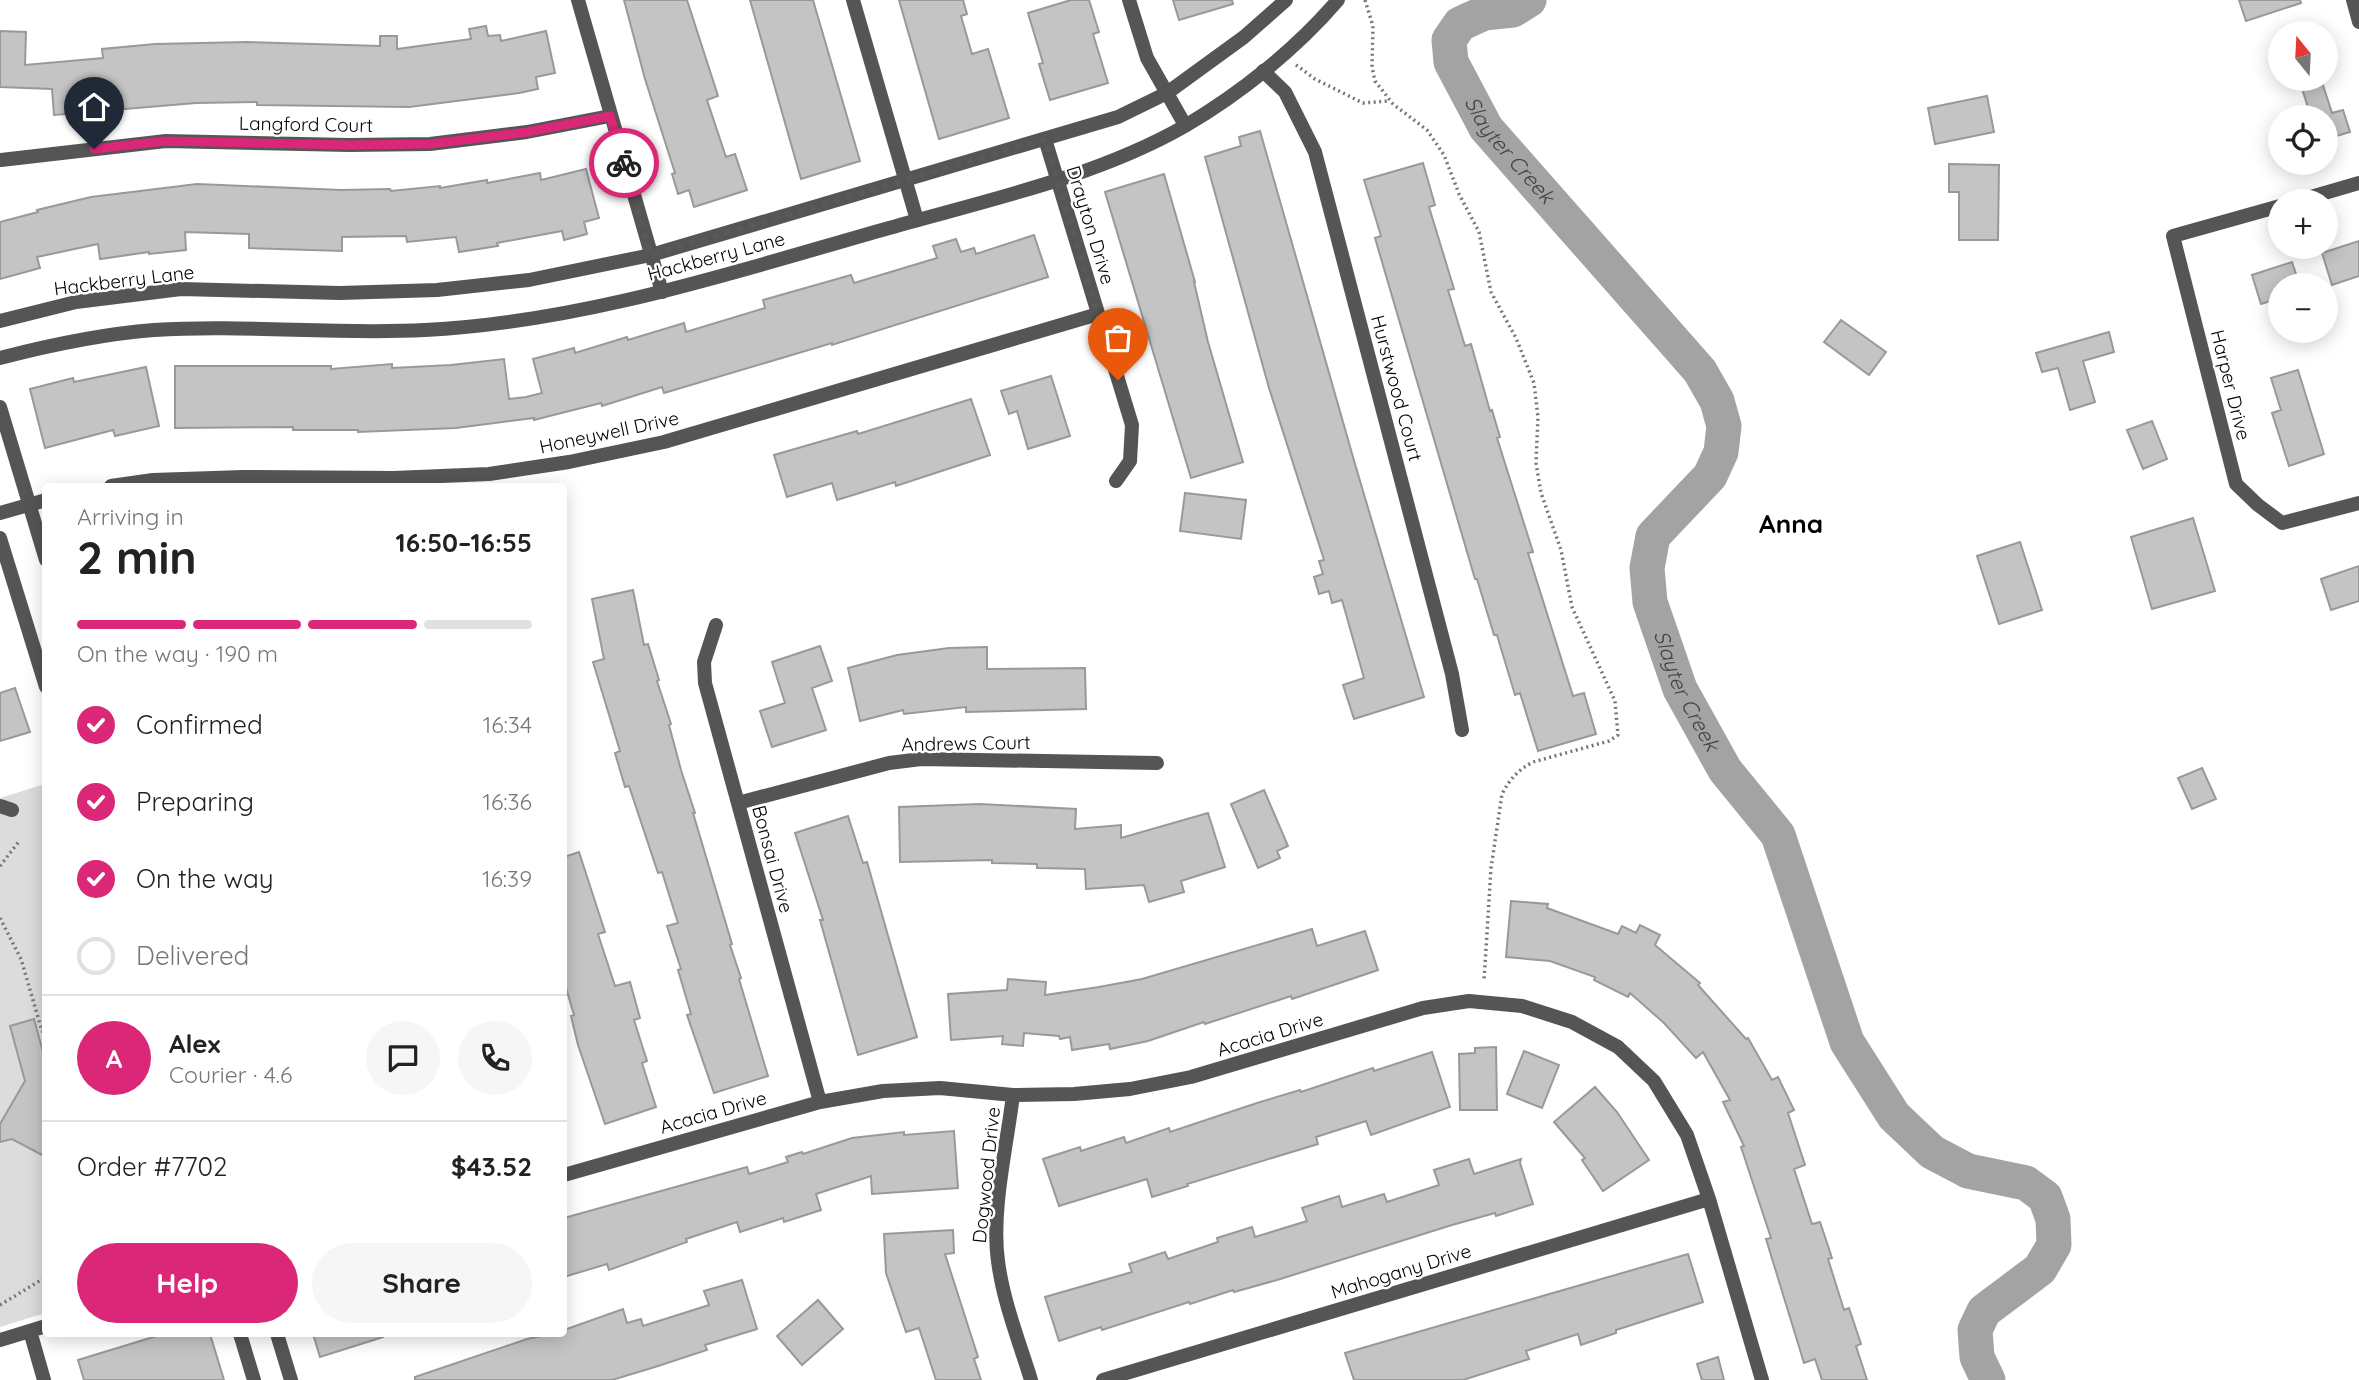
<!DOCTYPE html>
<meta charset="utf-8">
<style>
body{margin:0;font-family:Quicksand,sans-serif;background:#f6f6f6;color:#222;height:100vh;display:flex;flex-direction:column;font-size:26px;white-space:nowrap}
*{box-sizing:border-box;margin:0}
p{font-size:23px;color:#767676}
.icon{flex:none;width:38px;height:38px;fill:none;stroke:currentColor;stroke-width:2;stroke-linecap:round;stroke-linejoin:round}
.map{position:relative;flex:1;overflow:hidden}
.details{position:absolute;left:42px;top:483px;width:525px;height:854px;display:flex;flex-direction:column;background:#fff;border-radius:7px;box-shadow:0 4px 18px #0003}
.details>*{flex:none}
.needle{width:46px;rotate:342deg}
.fabs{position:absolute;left:2268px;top:21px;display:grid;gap:14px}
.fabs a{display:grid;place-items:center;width:70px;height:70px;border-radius:50%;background:#fff;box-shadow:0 4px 18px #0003;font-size:35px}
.pin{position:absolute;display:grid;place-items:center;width:60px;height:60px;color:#fff;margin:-72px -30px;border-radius:50% 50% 50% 0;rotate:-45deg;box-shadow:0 0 7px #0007}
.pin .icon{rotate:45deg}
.courier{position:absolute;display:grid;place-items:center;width:70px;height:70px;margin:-35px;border:5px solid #db2777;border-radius:50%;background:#fff;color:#222;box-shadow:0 2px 9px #0007}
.summary em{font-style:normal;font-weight:800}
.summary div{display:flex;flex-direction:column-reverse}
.summary{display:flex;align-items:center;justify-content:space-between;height:119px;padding:0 35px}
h1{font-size:46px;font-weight:800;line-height:52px}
.bar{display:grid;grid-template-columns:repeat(4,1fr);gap:10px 7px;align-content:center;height:84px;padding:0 35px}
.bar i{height:9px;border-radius:5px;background:#e0e0e0}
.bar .current{background:#db2777}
.bar p{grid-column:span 4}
.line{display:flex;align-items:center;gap:18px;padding:0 35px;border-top:2px solid #e0e0e0}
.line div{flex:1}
.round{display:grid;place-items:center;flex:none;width:74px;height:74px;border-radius:37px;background:#f6f6f6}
ol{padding:0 35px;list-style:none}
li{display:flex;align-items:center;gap:21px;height:77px}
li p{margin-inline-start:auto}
li .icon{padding:7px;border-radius:50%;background:#db2777;color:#fff;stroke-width:4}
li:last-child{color:#767676}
li i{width:38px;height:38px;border:4px solid #e0e0e0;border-radius:50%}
.action{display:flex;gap:14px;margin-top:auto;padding:14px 35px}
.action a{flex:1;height:80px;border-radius:42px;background:#db2777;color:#fff;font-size:28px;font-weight:800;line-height:80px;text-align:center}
.action a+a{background:#f6f6f6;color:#222}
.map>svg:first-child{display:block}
.green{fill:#dcdcdc}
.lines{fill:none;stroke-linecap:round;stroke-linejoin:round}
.river{stroke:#a3a3a3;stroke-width:35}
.building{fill:#c4c4c4;stroke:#999;stroke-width:2}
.path{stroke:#777;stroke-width:3.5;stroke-dasharray:2 3.5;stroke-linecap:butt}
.minor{stroke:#555;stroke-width:14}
.tertiary{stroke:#555;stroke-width:14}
.done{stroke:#595959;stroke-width:7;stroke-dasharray:0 12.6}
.route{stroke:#db2777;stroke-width:9}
.labels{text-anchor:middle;stroke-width:5;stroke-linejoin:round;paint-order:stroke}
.street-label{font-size:19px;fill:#000;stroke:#fff}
.water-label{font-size:21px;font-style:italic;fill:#444;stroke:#fff}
.district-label{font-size:26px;font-weight:bold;fill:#000;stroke:#fff}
</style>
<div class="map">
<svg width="2359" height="1380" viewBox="0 0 2359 1380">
<rect width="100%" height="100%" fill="#fff"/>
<path class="green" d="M45,784V1313L0,1327V798Z"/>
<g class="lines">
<path class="river" id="s1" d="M1529,0L1513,10L1484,13L1460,24L1449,40L1451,62L1486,128L1700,371L1717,401L1724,426L1721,452L1710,476L1653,536L1647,568L1650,602L1680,689L1725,770L1778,835L1847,1042L1894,1116L1932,1152L1968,1171L2026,1183L2045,1197L2053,1219L2054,1245L2040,1269L1984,1311L1975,1330L1977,1357L1988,1380"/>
</g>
<path class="building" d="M624,0H687L718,96L707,100L726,157L735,154L747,190L694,207L689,190L678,194L672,174L675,173L645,79Z
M750,0H813L860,161L801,179Z
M899,0H963L967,14L961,16L972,54L988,49L1009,118L939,139Z
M1071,0H1089L1099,32L1093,34L1108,83L1050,100L1039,64L1043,63L1028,13Z
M1173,0H1232L1233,4L1179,20Z
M2239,0H2300L2301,3L2246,21Z
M486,26L488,36L500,35L501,41L546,31L555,73L536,77L538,89L519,93L409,107L257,105V102L196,103L54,115L52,89L0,87V31L26,32L25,65L103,58L102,49L155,44L247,42L380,46V36H397V49L471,39L469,29Z
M2299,79H2321L2332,113L2343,110L2350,132L2326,139V117H2311Z
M1987,96L1994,132L1935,144L1928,108Z
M1260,131L1355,464L1424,697L1354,719L1343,685L1364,678L1342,600L1332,603L1329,591L1319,594L1314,577L1323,574L1319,561L1324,560L1269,388L1205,157L1241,146L1239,137Z
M1423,163L1435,205L1429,207L1454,289L1448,290L1465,346L1471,344L1490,411L1492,410L1500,437L1497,438L1533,552L1528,553L1573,696L1584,693L1596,734L1538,751L1520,693L1515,695L1497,635H1494L1477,579H1475L1375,238L1381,236L1364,180Z
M1949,164L1999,165L1998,240H1959V192H1949Z
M586,169L599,218L584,222L587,234L564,240L562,231L497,243L498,246L459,252L456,237L407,242L406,236L342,237V251L249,248V234L185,232L186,250L149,254V252L100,259L98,244L37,257L40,268L0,279V222L38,212L37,210L91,197L197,184L341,190L390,189L391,191L440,186V188L487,180V183L540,173L541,180Z
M1164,174L1195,282H1194L1208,342L1243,462L1191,478L1105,192Z
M1034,235L1048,277L832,345V343L664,393L662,387L602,406L601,403L534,420V418L456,428L358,432V430H293V427L175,428V366H331V369L392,364V368L451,365L504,359L509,399L526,397L542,393L533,359L574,348L575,353L627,337L628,340L684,323L686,332L765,308L763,300L851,275L854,283L937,258L933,246L956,239L961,252L974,248L976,254Z
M2359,241V276L2332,285L2322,253Z
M2292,262L2297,277L2286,281L2287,285H2280V298L2261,304L2252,275Z
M1841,320L1886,352L1869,375L1824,342Z
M2109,332L2114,352L2083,361L2095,402L2070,410L2058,368L2042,372L2036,353Z
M146,367L159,426L115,436L113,430L45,448L30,389L73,378L74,382Z
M2298,370L2324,454L2289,466L2272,413L2281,410L2271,378Z
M1051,376L1070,436L1028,449L1017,411L1009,414L1001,391Z
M971,399L990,455L896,486L895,482L837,500L832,483L787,497L774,455L857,431L858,434Z
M2152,421L2167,459L2143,469L2127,430Z
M1185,493L1246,500L1241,539L1180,531Z
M2193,518L2215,591L2152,609L2131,537Z
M2020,542L2042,610L1999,624L1977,556Z
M2359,566V601L2331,610L2321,579Z
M633,590L644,645L648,644L659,680L657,681L671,724L669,725L681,770L695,813H693L732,944L730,945L741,978L739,979L768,1076L714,1093L687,1015L691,1014L678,970L681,969L667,926L678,923L662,872L658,873L629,786L625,787L615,753L620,751L593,662L604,659L592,599Z
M820,646L832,681L812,688L826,730L772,747L760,711L785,703L772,662Z
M987,647V669L1085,668L1086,709L966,712V707L904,714L903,710L860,721L848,668L897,655L949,648Z
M15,688L30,732L0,741V693Z
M2202,768L2216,799L2192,809L2178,778Z
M1264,790L1288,846L1277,851L1280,858L1258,868L1231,804Z
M980,804L1076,809L1075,829L1121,825V838L1208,813L1225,867L1181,881L1184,892L1149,902L1144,885L1086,889L1085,869L1037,868V864L992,863V860L900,862L899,807Z
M848,816L863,863L867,862L917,1037L858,1055L820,920H823L795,833Z
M579,852L605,932L598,934L615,986L630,982L640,1018L634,1020L647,1061L642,1063L656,1107L605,1124L578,1045L571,1016L574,1015L564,981V857Z
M1511,901L1548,904L1547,908L1618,934L1622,926L1636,933L1640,925L1660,935L1655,945L1700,983L1698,985L1746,1039L1748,1038L1772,1080L1778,1077L1794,1110L1788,1113L1805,1165L1794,1169L1812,1224L1820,1222L1832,1258L1828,1259L1844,1310L1849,1308L1861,1344L1856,1346L1867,1380H1822L1815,1359L1804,1363L1766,1239L1771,1238L1741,1147L1744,1146L1723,1102L1730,1100L1703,1052L1696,1058L1664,1023L1630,993L1628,997L1594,980L1595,977L1550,961L1506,957Z
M1312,929L1317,946L1365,931L1378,970L1292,999L1291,996L1205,1024L1204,1022L1148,1041L1110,1049L1109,1044L1072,1050L1070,1037L1060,1039L1059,1036L1024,1033L1023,1046L1002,1044L1003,1036L951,1040L948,994L1007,990L1008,979L1046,982L1045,995L1099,987L1142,979Z
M34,1019L46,1063V1157L12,1139L0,1142V1124L25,1081L10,1026Z
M1496,1047L1497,1110H1460L1459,1054L1475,1053V1048Z
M1524,1051L1559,1065L1542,1108L1507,1094Z
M1432,1052L1450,1107L1371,1135L1366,1121L1316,1137L1318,1144L1187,1184L1188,1186L1152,1197L1147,1179L1059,1206L1043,1159L1080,1147L1081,1151L1124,1137L1126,1143L1169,1128L1170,1132L1257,1103L1300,1090L1301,1092L1373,1068L1374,1071Z
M1595,1087L1617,1112L1649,1160L1603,1191L1582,1160L1585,1158L1554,1122Z
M954,1131L958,1188L872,1194L871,1176L816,1194L821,1210L784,1222L783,1218L740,1232L737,1222L686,1239L687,1242L609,1270L607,1264L564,1277V1218L747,1167L749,1174L788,1162L786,1157L802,1152L803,1154L852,1138L904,1132V1135Z
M1469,1159L1474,1174L1521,1159L1520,1163L1533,1204L1496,1216L1495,1213L1452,1225L1277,1280L1234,1292L1233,1290L1190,1304L1189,1302L1102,1330L1101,1327L1059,1341L1045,1297L1132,1272L1129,1264L1165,1252L1168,1259L1218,1242L1217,1238L1252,1227L1255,1237L1307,1221L1302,1208L1339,1196L1342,1207L1384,1194L1387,1202L1439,1185L1434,1170Z
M953,1230L954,1253L945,1254L978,1357L974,1359L981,1380H936L919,1328L906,1332L886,1273L884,1234Z
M1688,1254L1703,1302L1616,1330V1333L1581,1345L1578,1334L1526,1351L1529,1359L1463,1380H1354L1345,1353Z
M742,1280L757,1329L705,1345L707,1350L655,1367L612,1380H415V1377L527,1339L550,1334H564V1330L623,1309L627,1323L641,1319L643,1326L709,1305L704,1291Z
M818,1300L843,1329L802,1365L777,1336Z
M163,1334H210L224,1380H84L78,1360Z
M313,1334H382L383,1337L320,1357Z
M1718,1357L1724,1380H1702L1697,1364Z"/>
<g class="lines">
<path class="path" d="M1365,0L1373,26L1372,67L1375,81L1393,104L1427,130L1444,155L1459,194L1479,232L1491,292L1516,338L1534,383L1538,417L1536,463L1541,493L1561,550L1572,607L1615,701L1618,735L1609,741L1533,762C1518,770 1510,779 1502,794L1491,868L1484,981
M1296,65L1315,79L1363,103L1389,101
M0,866L20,840
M0,918L21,959L42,1031L46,1030
M0,1305L46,1277"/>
<path class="minor" d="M578,0L662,292
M853,0L917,220
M1129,0L1147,58L1185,125
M2353,0L2359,22
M1263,71L1285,92L1315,152L1452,674L1462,730
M1045,139L1132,425L1130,461L1116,481
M1,160L166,141L349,145L430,144L527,132L610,116
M2297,201L2359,183
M2280,206L2173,236L2236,484L2258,505L2282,523L2359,503
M111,486L153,480L243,477L394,478L489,474L569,462L664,442L1098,314
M0,513L46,500
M716,625L704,662L705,683L820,1102
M738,803L889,763L921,759L1157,763
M0,806L12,810
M1013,1095C1007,1145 991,1211 998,1261C1003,1301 1019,1341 1031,1380
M564,1175L820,1102L883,1091L940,1088L1013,1095L1074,1094L1130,1089L1191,1077L1423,1008L1469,1001L1522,1006L1572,1022L1618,1047L1654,1081L1687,1135L1709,1199L1762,1380
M30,1331L44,1380
M0,1340L46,1326
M1103,1380L1709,1199"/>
<path class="tertiary" d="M0,321L76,302L181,289L340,293L437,290L529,280L651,255L1118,117L1167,93L1244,37L1286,0
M0,358C50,345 102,334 154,330C244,324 335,335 425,330C584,322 737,271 889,228C987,200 1096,177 1185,126C1241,93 1296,49 1338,0
M0,407L46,560
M0,538L46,687
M240,1334L254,1380
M277,1334L291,1380"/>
</g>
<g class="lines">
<path class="done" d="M624,163L651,255L1045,139L1118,380"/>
<path class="route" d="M94,149L166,141L349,145L430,144L527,132L610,116L624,163"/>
</g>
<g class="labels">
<g class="street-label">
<text transform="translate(306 124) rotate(1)" y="7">Langford Court</text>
<text transform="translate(1091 225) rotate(73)" y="7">Drayton Drive</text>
<text transform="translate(716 256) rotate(-15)" y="7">Hackberry Lane</text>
<text transform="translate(124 280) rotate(-7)" y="7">Hackberry Lane</text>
<text transform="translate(2231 385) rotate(76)" y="7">Harper Drive</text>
<text transform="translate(1397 388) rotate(75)" y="7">Hurstwood Court</text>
<text transform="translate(609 432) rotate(-12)" y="7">Honeywell Drive</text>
<text transform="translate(966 743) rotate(-1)" y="7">Andrews Court</text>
<text transform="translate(773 859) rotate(75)" y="7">Bonsai Drive</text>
<text transform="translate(1270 1034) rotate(-17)" y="7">Acacia Drive</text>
<text transform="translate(713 1112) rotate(-16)" y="7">Acacia Drive</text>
<text transform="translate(986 1175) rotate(-84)" y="7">Dogwood Drive</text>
<text transform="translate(1401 1271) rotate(-17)" y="7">Mahogany Drive</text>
</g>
<g class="water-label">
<text dy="7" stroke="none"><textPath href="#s1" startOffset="222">Slayter Creek</textPath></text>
<text dy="7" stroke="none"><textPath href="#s1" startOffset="873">Slayter Creek</textPath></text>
</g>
<g class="district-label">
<text x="1791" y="533">Anna</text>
</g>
</g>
</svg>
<div class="fabs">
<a><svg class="needle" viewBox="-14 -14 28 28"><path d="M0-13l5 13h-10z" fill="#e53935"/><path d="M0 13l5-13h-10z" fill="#767676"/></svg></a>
<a><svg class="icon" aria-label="locate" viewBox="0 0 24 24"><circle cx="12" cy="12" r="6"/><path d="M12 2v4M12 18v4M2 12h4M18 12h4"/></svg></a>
<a>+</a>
<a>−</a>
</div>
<div class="pin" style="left:1118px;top:380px;background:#ea580c"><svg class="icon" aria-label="bag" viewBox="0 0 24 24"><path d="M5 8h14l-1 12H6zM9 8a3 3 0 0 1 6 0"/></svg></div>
<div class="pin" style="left:94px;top:149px;background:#1f2937"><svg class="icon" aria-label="home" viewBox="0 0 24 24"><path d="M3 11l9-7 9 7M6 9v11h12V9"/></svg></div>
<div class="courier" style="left:624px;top:163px"><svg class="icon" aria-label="bike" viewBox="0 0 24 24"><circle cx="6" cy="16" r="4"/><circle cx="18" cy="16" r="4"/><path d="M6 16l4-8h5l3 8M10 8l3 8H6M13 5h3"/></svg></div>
<section class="details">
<div class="summary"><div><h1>2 min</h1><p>Arriving in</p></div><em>16:50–16:55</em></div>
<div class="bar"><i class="current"></i><i class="current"></i><i class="current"></i><i></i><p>On the way · 190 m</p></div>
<ol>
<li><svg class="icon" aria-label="check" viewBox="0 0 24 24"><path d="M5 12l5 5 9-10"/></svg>Confirmed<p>16:34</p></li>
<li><svg class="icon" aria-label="check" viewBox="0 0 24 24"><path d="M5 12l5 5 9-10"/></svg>Preparing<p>16:36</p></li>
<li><svg class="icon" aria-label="check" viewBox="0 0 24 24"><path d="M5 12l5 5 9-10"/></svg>On the way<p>16:39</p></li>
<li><i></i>Delivered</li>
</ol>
<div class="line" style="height:126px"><b class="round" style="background:#db2777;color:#fff">A</b><div><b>Alex</b><p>Courier · 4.6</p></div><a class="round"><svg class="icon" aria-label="chat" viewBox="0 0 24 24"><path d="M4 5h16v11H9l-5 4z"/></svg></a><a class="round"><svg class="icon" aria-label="phone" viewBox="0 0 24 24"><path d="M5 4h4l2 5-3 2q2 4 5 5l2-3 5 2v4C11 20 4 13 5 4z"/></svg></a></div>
<div class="line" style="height:91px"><div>Order #7702</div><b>$43.52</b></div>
<div class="action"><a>Help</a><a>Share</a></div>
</section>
</div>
